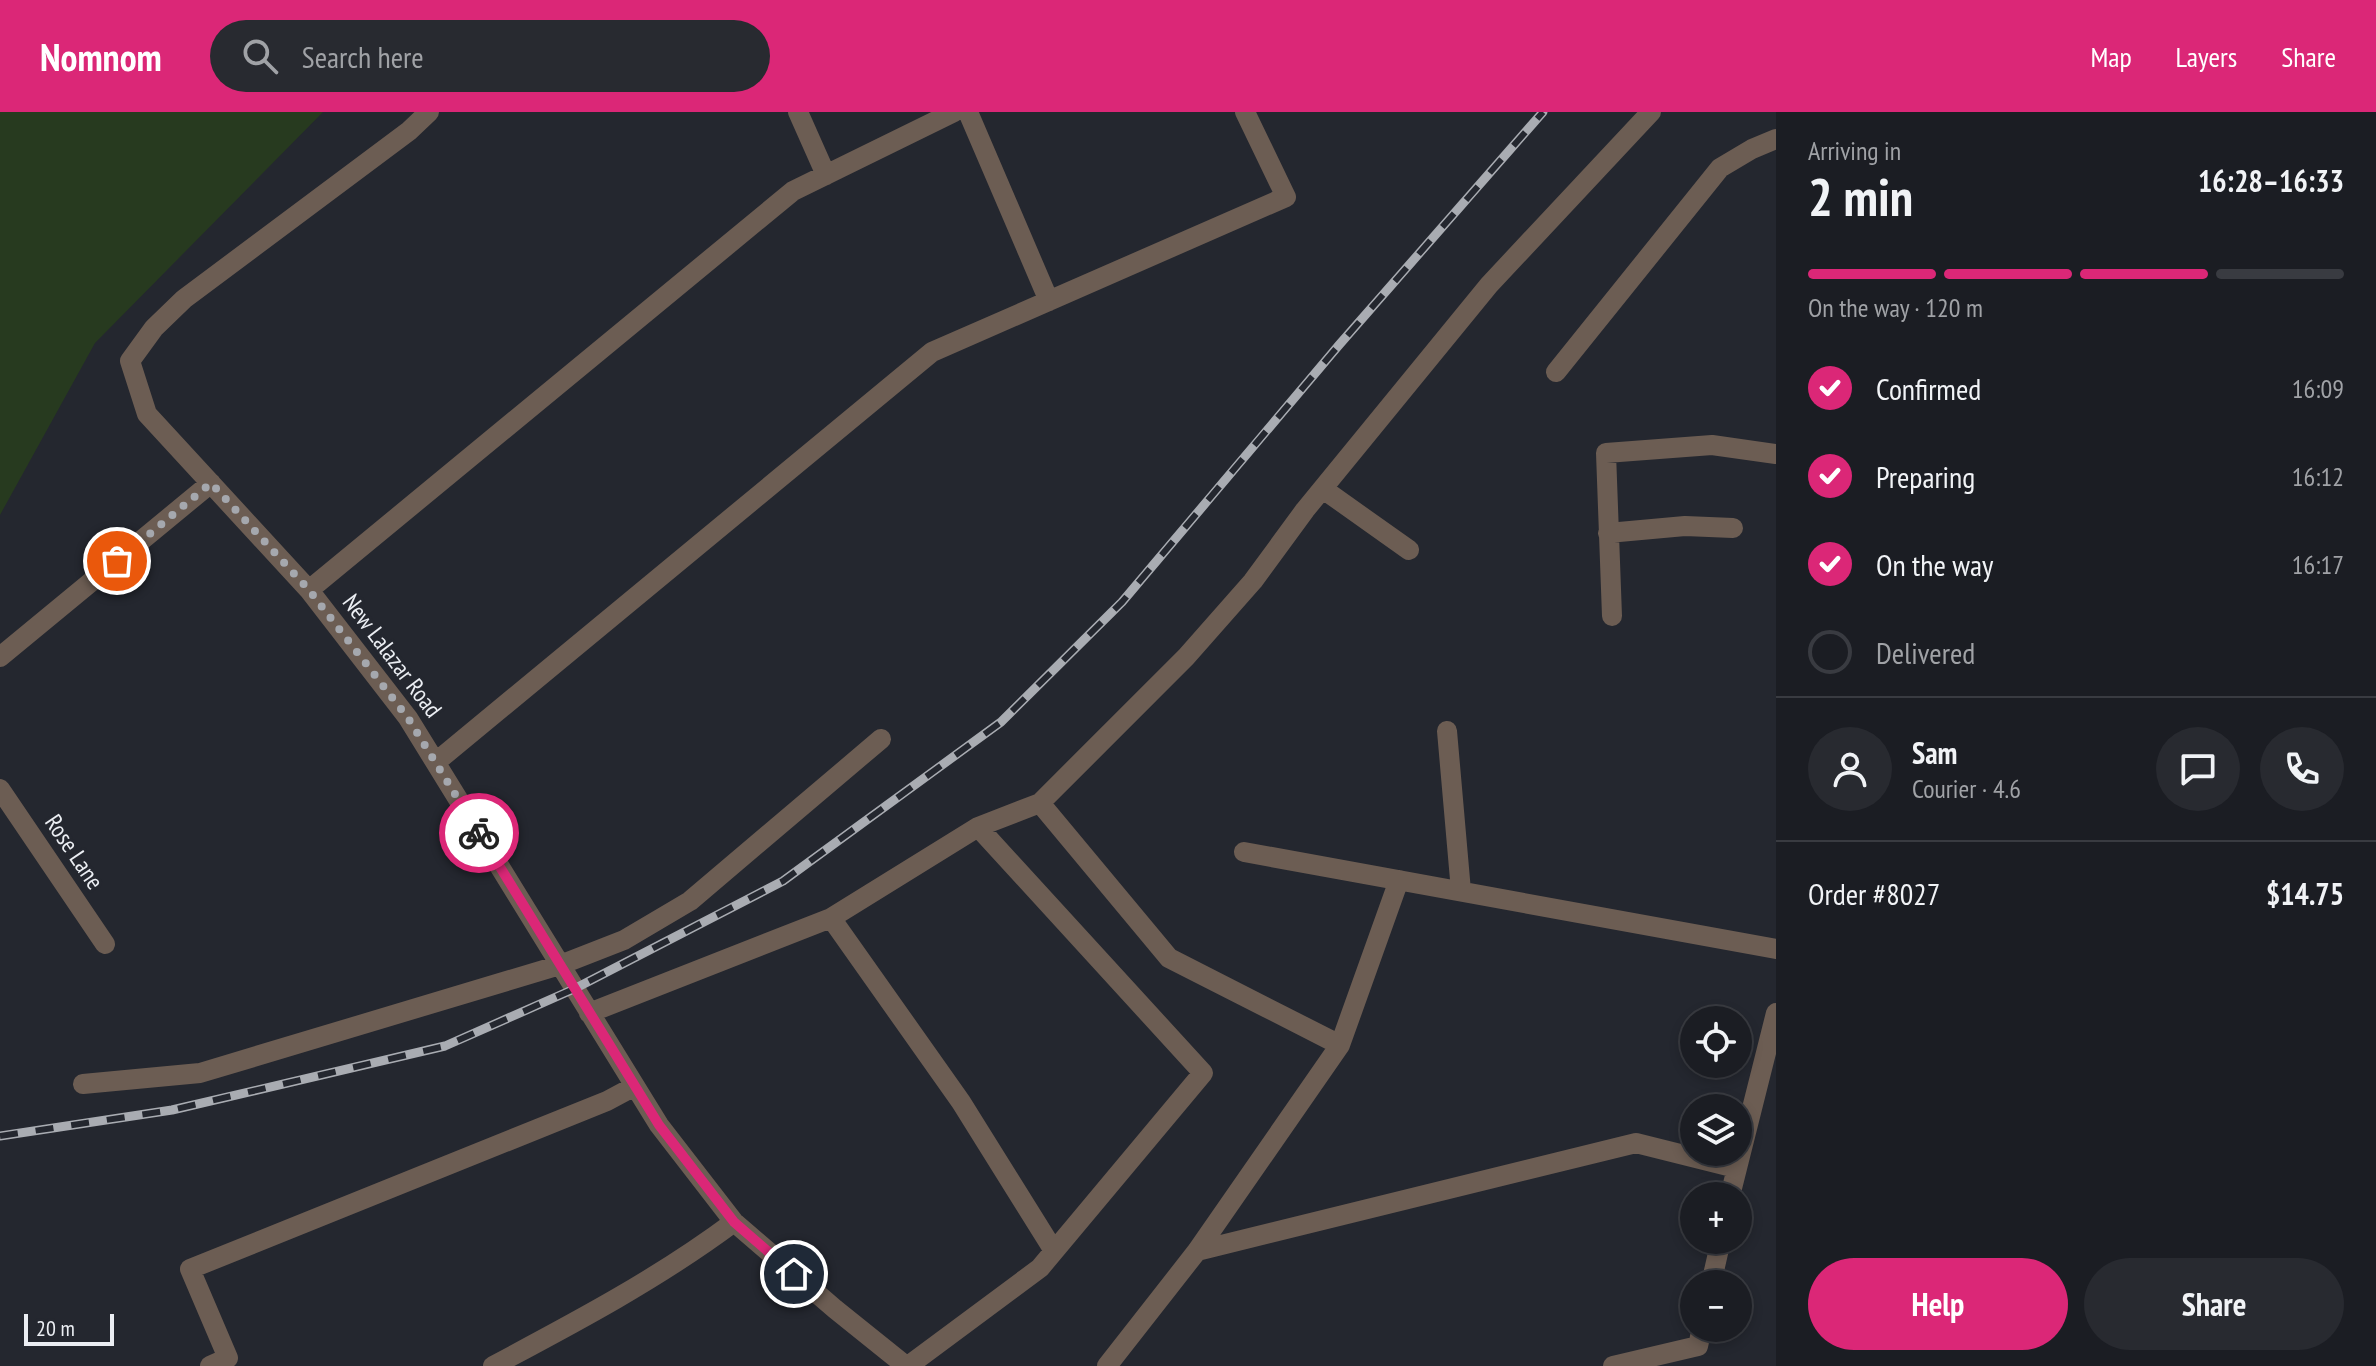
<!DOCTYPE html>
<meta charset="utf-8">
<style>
body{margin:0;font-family:"PT Sans Narrow",sans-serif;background:#282a30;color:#f1f3f6;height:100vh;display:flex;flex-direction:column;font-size:30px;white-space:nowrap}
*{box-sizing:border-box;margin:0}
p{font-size:26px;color:#a0a2a6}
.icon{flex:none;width:44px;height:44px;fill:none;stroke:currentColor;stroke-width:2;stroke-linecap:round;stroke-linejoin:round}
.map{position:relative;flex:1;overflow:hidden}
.details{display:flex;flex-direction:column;background:#1b1d23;width:600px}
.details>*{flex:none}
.fabs{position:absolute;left:1680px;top:894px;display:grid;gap:16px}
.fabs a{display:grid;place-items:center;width:72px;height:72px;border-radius:50%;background:#1b1d23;box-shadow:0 4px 12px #0003,0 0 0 2px #393b41;font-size:40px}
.scale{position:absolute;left:24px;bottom:20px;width:90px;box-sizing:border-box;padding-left:8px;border:4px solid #ebeef3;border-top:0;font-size:22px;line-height:28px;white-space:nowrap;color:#ebeef3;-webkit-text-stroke:6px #24272f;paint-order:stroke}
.pin{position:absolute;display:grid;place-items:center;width:68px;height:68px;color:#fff;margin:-34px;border:4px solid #fff;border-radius:50%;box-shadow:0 2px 8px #0007}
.courier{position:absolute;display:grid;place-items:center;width:80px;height:80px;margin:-40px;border:6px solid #db2777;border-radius:50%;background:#fff;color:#222;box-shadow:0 2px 10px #0007}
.headline em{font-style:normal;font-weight:600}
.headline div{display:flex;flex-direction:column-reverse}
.headline{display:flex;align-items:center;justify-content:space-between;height:136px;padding:0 32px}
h1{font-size:52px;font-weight:600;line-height:60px}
.bar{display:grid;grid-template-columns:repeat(4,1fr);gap:12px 8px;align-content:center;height:96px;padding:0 32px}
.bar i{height:10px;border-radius:6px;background:#393b41}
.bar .selected{background:#db2777}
.bar p{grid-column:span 4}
.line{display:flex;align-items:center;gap:20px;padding:0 32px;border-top:2px solid #393b41}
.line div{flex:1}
.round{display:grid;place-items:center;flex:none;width:84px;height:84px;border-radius:42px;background:#282a30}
ol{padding:0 32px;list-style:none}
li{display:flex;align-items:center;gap:24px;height:88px}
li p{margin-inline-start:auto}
li .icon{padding:8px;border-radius:50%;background:#db2777;color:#fff;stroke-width:4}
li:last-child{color:#a0a2a6}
li i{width:44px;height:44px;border:4px solid #393b41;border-radius:50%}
.primary-button{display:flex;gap:16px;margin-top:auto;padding:16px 32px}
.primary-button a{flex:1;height:92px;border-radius:48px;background:#db2777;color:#fff;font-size:32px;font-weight:600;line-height:92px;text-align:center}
.primary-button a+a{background:#282a30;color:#f1f3f6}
header{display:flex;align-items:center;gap:48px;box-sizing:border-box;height:112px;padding:0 40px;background:#db2777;color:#fff}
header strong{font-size:38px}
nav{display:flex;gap:44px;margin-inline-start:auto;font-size:28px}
.search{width:560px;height:72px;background:#282a30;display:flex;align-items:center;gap:20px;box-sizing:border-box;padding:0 28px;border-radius:44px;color:#a0a2a6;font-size:30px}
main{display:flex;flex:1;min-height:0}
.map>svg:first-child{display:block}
.green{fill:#273a1f}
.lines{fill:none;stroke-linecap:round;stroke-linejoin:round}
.minor{stroke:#6c5d53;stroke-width:20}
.rail-casing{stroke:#a9acb2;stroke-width:9}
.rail{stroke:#24272f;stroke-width:6;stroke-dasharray:18;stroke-linecap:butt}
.done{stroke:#a5a8ae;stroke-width:8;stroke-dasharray:0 14.4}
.route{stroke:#db2777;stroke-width:10}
.labels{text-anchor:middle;stroke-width:6;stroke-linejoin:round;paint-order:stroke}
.street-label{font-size:24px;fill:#ebeef3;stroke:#24272f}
</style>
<header>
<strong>Nomnom</strong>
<div class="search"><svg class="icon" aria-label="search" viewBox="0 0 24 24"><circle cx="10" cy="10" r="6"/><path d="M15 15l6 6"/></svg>Search here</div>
<nav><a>Map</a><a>Layers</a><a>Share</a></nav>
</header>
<main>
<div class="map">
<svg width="1776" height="1254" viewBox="0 0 1776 1254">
<rect width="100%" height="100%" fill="#24272f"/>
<path class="green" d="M0,0H323L95,231L0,403Z"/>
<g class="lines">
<path class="minor" d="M429,0L409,19L184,187L154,216L130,249L147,302L309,478L408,606L659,1013L734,1110L835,1197L906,1254
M798,0L826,63
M968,0L1049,189
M1556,260L1720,56L1752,37L1776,27
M1323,377L1409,438
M1608,421L1685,414L1733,416
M309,478L793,79L954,0
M1612,504L1606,341L1712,333L1776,342
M0,545L211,371
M1447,619L1461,779
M436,650L932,240L1286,85L1245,0
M0,677L105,832
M1040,691L1186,545L1253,469L1305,398L1489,173L1651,0
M1244,740L1776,837
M831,806L961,990L1054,1139
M589,901L831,806L978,715L1040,691L1169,846L1340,933
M83,972L200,961L560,853L624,828L690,789L881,627
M1730,1084L1776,901
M1197,1139L1636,1031L1736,1056
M1711,1172L1721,1128
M210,1254L228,1246L190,1157L607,989L635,974
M493,1254C576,1210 659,1166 734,1110
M908,1254L1040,1156L1203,961L978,715
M1107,1254L1197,1139L1340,933L1399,768
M1613,1254L1698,1234L1702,1216"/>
<defs>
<path id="rail" d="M0,1024L172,998L445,934L574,877L783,769L1001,610L1122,490L1339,233L1543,0"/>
</defs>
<use href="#rail" class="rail-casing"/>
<use href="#rail" class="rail"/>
</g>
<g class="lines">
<path class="done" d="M117,449L211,371L309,478L408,606L479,721"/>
<path class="route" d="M479,721L659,1013L734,1110L794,1162"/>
</g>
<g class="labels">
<g class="street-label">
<text transform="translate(392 544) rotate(53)" y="8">New Lalazar Road</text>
<text transform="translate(74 740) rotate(56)" y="8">Rose Lane</text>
</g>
</g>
</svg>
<div class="fabs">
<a><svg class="icon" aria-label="locate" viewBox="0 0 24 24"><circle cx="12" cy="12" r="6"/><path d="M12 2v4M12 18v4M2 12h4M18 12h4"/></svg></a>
<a><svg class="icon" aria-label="layers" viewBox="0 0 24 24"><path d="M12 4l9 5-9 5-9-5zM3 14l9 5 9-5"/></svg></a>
<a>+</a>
<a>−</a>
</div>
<div class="scale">20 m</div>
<div class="pin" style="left:117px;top:449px;background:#ea580c"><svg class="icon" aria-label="bag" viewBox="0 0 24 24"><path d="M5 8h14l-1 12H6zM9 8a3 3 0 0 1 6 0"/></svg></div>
<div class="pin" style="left:794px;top:1162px;background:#1f2937"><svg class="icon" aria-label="home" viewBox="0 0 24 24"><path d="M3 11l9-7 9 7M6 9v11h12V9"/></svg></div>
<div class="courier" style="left:479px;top:721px"><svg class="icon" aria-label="bike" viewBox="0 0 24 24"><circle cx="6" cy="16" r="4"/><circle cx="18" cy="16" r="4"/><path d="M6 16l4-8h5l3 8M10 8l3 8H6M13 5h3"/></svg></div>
</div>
<section class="details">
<div class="headline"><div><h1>2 min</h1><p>Arriving in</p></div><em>16:28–16:33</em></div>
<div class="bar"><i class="selected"></i><i class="selected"></i><i class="selected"></i><i></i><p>On the way · 120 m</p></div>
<ol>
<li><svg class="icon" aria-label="check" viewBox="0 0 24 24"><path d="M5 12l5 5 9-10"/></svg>Confirmed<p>16:09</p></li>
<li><svg class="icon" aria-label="check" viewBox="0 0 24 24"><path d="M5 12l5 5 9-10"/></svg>Preparing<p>16:12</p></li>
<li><svg class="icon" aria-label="check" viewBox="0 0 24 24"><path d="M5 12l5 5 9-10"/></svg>On the way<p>16:17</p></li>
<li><i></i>Delivered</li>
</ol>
<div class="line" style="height:144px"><a class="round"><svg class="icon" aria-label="person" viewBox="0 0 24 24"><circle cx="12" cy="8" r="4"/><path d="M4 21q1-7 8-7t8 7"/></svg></a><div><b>Sam</b><p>Courier · 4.6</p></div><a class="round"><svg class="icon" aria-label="chat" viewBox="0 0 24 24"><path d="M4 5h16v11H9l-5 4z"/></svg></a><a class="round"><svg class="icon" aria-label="phone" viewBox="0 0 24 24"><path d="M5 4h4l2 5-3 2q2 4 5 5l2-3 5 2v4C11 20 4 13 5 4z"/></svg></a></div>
<div class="line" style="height:104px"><div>Order #8027</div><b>$14.75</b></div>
<div class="primary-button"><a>Help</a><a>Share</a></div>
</section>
</main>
